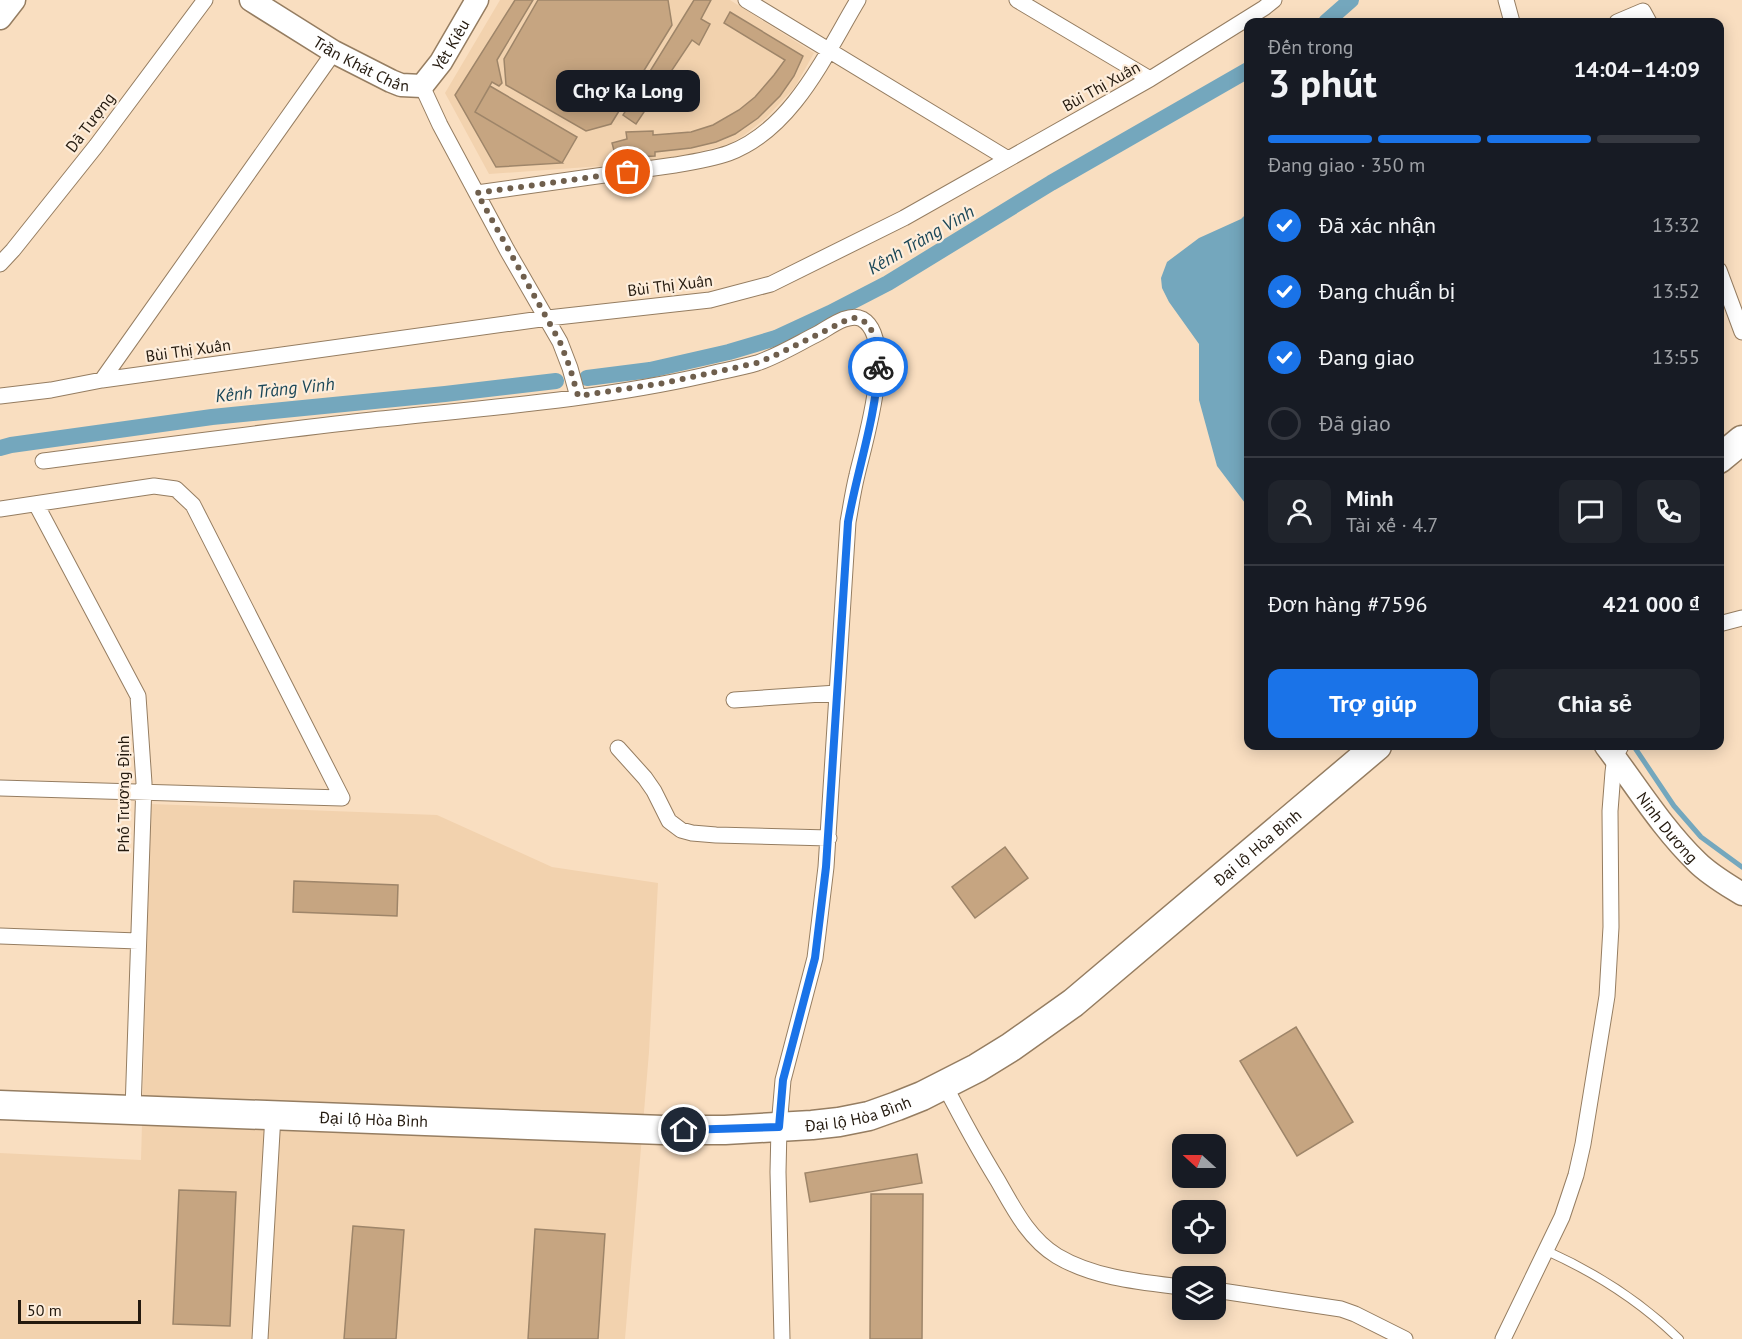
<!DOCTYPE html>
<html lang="vi">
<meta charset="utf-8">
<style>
body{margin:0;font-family:"PT Sans",sans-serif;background:#20242c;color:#f1f3f6;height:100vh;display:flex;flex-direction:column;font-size:22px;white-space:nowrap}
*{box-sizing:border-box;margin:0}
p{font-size:20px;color:#9ea1a6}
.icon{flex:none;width:33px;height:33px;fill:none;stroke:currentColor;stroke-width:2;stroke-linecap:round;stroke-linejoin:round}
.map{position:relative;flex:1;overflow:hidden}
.details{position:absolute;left:1244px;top:18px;width:480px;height:732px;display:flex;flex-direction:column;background:#171b24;border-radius:12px;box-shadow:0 3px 15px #0003}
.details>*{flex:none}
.needle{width:39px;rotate:291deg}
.controls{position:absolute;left:1172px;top:1134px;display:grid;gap:12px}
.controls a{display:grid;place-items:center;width:54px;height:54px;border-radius:12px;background:#171b24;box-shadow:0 3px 15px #0003;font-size:30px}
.scale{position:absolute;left:18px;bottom:15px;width:123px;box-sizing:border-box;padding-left:6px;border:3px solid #241a0f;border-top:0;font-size:16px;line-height:21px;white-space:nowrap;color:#241a0f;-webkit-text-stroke:4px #fdeddb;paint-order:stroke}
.pin{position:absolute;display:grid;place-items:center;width:51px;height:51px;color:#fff;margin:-26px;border:3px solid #fff;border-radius:50%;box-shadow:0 2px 6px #0007}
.courier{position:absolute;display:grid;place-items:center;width:60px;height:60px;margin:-30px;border:4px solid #1a73e8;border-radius:50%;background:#fff;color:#222;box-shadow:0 2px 8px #0007}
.bubble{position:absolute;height:42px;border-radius:12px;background:#171b24;box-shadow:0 3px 15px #0003;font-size:20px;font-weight:800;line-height:42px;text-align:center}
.overview em{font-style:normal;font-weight:800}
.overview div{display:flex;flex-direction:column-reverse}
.overview{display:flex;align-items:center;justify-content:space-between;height:102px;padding:0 24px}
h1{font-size:39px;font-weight:800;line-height:45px}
.bar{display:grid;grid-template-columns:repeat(4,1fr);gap:9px 6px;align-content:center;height:72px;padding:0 24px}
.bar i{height:8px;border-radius:4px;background:#363941}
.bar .selected{background:#1a73e8}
.bar p{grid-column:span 4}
.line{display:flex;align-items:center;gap:15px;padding:0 24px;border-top:2px solid #363941}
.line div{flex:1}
.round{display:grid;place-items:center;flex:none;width:63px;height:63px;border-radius:12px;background:#20242c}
ol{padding:0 24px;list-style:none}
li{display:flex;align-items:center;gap:18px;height:66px}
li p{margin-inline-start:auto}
li .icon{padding:6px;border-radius:50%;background:#1a73e8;color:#fff;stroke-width:4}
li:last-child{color:#9ea1a6}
li i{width:33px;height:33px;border:3px solid #363941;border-radius:50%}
.cta{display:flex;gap:12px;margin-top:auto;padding:12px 24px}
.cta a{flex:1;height:69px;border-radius:12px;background:#1a73e8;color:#fff;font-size:24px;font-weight:800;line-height:69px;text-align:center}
.cta a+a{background:#20242c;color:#f1f3f6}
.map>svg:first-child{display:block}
.built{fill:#f2d2ae}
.water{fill:#74a7bd}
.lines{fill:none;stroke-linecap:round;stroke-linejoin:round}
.stream{stroke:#74a7bd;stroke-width:5}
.canal{stroke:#74a7bd;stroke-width:16}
.building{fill:#c6a581;stroke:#9e8569;stroke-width:1.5}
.lane-casing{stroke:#957d61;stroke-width:10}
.street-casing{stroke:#957d61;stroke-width:17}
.secondary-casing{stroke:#957d61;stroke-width:25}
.highway-casing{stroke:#957d61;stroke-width:31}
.lane{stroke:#fff;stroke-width:8}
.street{stroke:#fff;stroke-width:15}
.secondary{stroke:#fff;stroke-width:22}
.highway{stroke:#fff;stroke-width:28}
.done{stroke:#6f5f4d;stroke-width:6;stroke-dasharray:0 10.8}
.route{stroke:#1a73e8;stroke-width:8}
.labels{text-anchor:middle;stroke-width:4.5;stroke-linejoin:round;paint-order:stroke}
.street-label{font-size:16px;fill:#241a0f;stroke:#fdeddb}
.water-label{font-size:18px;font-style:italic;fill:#1b4758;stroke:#fdeddb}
</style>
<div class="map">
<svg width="1742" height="1339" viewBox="0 0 1742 1339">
<rect width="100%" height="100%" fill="#f9dec0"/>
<path class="built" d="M500,0H730L814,53L795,87L766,118L743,136L729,144L679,157L602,166L489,174L445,93Z
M151,804L437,815L552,867L658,883L649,1052L625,1339H0V1153L141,1160Z"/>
<path class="water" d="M1248,212V507L1217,466L1199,400V344L1169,302L1162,288L1161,278L1167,262L1199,238L1241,219Z"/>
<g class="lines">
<path class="stream" d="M1635,748L1674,806L1701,837L1742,867"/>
<path class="canal" d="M1326,22L1351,0
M587,378L650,370L729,352L776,338L830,313L888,283L1051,183L1248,70
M0,448L11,445L212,417L445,394L556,381"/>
</g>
<path class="building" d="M515,0H533L497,60L502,83L499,86L492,82L475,112L562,163L496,167L455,95Z
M538,0H668L672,25L611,124L586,131L506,85L504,59Z
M694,0H711L701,19L710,24L699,45L692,40L636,124L623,115Z
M730,12L803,56L794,76L780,96L758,118L735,134L716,142L691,148L655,152V156L616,158L612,143L627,139L626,132L653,131V135L666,134L691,132L713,125L739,110L755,97L774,75L785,60L724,23Z
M490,86L577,137L562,163L475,112Z
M1005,847L1028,878L975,918L952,887Z
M294,881L398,885L397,916L293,912Z
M1296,1027L1353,1122L1297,1156L1240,1061Z
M917,1154L922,1183L810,1202L805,1173Z
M179,1190L236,1192L230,1326L173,1324Z
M871,1194H923L922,1339H870Z
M353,1226L404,1230L396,1339H344Z
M535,1229L605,1234L598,1339H528Z"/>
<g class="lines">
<defs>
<path id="lane" d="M1547,1251C1596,1273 1640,1301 1679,1339"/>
<path id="street" d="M746,0L1008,159
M1017,0L1150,79
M1506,0L1512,22
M1617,22L1643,11L1649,22
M422,86L440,125L507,250L560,342L570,368L578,397
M477,193L675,165C693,162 712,159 729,153C793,129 825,55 858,0
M0,264L13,250L96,146L205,0
M1719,270L1742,332
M102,380L334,52
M0,396L51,390L102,380L548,318L710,300L771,284L904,218L1150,79L1264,8L1274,0
M43,461C152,447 262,432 372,420C483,408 596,400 706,375C722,371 740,368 757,363C778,356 799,343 819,333C830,327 849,312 862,319C897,339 864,444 857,475C853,491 851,506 848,522L826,867L815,958L783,1080L779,1127L778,1172L782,1339
M36,504L138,696L144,783L133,1110
M0,509L154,486L176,489L193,505L342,798L0,788
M1719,624L1742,618
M734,700L837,693
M618,748L645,778L654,791L669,821L681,830L692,833L716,835L829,838
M0,936L138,941
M944,1084C961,1117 979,1150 998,1181C1014,1209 1029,1239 1057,1256C1094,1278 1140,1282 1182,1287
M1215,1290L1341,1309L1355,1314L1405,1339
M260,1339L273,1115
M1503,1339L1562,1217L1576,1175L1583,1144L1607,996L1611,927L1610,811L1613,772L1615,757L1621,746"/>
<g id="secondary">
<path id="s1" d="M251,0L334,52L391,81L401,85L422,86L441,62L477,0"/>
<path d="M0,18L14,0"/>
<path id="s2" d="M1606,746C1636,785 1661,827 1697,862C1710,875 1726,884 1742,894"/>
</g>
<g id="highway">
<path d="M1719,459L1742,440"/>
<path id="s3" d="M0,1105L663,1130H725L812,1125L839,1122L869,1116L897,1106L922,1096L977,1068L1011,1047L1073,1003L1377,746"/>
</g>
</defs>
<use href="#lane" class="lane-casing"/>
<use href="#street" class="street-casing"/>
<use href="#secondary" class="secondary-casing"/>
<use href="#highway" class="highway-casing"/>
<use href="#lane" class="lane"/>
<use href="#street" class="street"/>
<use href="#secondary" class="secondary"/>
<use href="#highway" class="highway"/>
</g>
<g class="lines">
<path class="done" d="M628,172L477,193L560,342L570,368L578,396L664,383L757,363L778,354L851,318C875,317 878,348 878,367"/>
<path class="route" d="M684,1130L779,1127L783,1080L815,958L826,867L848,522C857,471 876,417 878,367"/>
</g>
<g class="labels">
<g class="street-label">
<text dy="6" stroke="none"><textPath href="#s1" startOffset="244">Yết Kiêu</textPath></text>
<text dy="6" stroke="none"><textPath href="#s1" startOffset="128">Trần Khát Chân</textPath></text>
<text transform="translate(1101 86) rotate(-29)" y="6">Bùi Thị Xuân</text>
<text transform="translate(90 122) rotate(-53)" y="6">Dã Tượng</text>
<text transform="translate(670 285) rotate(-7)" y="6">Bùi Thị Xuân</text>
<text transform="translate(188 350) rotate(-8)" y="6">Bùi Thị Xuân</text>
<text transform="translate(123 794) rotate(-90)" y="6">Phố Trương Định</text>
<text dy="6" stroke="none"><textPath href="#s2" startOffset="102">Ninh Dương</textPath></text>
<text dy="6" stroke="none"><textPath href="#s3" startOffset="1346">Đại lộ Hòa Bình</textPath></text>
<text dy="6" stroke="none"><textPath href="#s3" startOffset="860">Đại lộ Hòa Bình</textPath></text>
<text dy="6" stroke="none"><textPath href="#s3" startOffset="374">Đại lộ Hòa Bình</textPath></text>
</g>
<g class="water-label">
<text transform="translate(921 240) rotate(-30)" y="6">Kênh Tràng Vinh</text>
<text transform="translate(275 390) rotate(-6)" y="6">Kênh Tràng Vinh</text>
</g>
</g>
</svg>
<div class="controls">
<a><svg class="needle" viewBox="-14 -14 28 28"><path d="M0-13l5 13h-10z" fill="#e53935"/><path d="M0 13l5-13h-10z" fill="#9ea1a6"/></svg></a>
<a><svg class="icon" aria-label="locate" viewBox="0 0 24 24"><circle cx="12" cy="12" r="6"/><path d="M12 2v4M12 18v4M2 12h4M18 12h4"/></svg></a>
<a><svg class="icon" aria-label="layers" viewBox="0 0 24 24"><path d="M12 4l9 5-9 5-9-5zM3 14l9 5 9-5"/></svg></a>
</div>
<div class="scale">50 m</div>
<div class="pin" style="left:628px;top:172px;background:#ea580c"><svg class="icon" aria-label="bag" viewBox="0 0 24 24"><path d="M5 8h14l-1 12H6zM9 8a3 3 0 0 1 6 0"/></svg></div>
<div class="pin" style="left:684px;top:1130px;background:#1f2937"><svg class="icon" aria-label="home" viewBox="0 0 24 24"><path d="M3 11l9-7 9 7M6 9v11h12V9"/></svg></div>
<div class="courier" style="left:878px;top:367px"><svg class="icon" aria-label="bike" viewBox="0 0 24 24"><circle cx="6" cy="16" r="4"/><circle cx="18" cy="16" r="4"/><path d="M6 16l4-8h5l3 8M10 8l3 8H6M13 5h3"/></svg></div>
<div class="bubble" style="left:556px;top:70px;width:144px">Chợ Ka Long</div>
<section class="details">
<div class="overview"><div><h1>3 phút</h1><p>Đến trong</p></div><em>14:04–14:09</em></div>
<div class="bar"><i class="selected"></i><i class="selected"></i><i class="selected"></i><i></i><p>Đang giao · 350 m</p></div>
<ol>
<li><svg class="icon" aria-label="check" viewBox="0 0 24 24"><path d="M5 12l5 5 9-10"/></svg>Đã xác nhận<p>13:32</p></li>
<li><svg class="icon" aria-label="check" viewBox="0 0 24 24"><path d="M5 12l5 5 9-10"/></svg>Đang chuẩn bị<p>13:52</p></li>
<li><svg class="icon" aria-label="check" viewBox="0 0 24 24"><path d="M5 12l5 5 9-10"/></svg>Đang giao<p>13:55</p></li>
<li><i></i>Đã giao</li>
</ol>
<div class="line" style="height:108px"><a class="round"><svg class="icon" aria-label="person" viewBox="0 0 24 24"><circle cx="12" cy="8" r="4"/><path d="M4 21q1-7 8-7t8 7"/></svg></a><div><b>Minh</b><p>Tài xế · 4.7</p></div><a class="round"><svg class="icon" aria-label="chat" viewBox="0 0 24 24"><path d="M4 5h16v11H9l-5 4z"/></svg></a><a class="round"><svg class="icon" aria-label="phone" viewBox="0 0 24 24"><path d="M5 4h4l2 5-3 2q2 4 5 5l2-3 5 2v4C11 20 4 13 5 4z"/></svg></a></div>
<div class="line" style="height:78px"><div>Đơn hàng #7596</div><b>421 000 ₫</b></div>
<div class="cta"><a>Trợ giúp</a><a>Chia sẻ</a></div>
</section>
</div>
